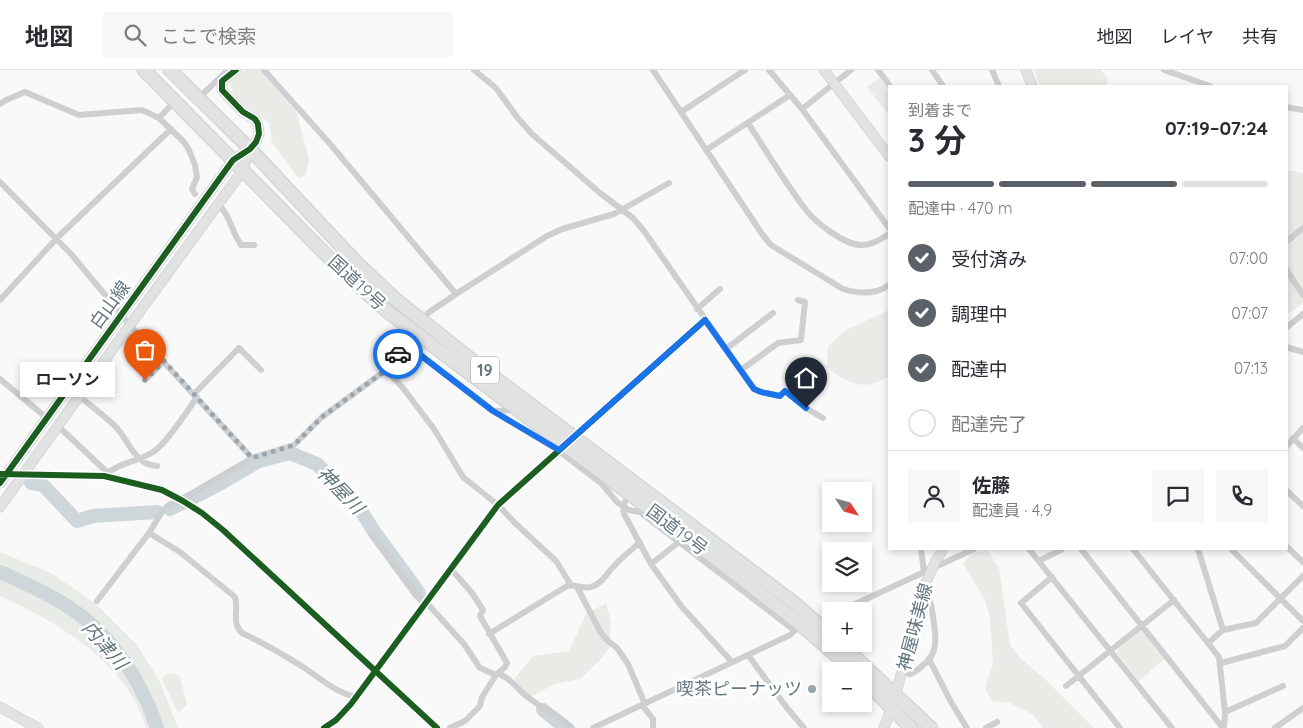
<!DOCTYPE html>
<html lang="ja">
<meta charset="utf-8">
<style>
body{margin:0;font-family:Quicksand,"Noto Sans JP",sans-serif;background:#f7f7f7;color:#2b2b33;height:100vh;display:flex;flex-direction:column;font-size:19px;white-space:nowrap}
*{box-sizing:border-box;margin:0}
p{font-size:16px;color:#7c7c81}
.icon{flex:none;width:28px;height:28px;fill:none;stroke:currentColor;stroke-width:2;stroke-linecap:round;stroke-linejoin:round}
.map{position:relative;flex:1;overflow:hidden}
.details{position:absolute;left:888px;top:15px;width:400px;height:465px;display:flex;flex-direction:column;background:#fff;border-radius:0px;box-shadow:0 2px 8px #0003}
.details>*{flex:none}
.needle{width:32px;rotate:126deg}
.controls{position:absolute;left:822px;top:412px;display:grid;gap:10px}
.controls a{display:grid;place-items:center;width:50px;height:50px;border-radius:0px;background:#fff;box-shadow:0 2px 8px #0003;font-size:25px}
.pin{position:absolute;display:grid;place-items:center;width:42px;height:42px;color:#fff;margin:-51px -21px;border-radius:50% 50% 50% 0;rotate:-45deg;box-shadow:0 0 5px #0007}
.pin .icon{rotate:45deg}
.courier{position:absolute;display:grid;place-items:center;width:50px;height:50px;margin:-25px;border:4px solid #1a73e8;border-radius:50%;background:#fff;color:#222;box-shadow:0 1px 6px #0007}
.bubble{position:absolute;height:35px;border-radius:0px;background:#fff;box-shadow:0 2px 8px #0003;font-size:16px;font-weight:700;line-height:35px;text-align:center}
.headline em{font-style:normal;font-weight:700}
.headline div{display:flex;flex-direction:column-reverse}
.headline{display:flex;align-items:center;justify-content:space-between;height:85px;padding:0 20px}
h1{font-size:32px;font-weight:700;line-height:38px}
.bar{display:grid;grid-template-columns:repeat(4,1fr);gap:8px 5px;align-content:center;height:60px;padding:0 20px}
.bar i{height:6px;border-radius:4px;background:#e1e1e2}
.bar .active{background:#5c6169}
.bar p{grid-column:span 4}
.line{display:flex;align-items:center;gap:12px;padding:0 20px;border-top:1px solid #e1e1e2}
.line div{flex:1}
.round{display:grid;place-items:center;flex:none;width:52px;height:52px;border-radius:0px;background:#f7f7f7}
ol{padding:0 20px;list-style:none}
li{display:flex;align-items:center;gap:15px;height:55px}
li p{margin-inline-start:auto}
li .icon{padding:5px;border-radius:50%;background:#5c6169;color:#fff;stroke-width:4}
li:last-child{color:#7c7c81}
li i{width:28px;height:28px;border:2px solid #e1e1e2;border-radius:50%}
header{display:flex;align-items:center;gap:30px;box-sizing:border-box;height:70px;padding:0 25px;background:#fff;border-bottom:1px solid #e1e1e2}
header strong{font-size:24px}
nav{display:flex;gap:28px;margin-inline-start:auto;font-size:18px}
.search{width:350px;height:45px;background:#f7f7f7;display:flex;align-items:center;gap:12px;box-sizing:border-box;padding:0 18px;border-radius:0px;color:#7c7c81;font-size:19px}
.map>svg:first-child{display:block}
.green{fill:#e8ebe6}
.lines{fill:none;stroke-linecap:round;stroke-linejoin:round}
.river{stroke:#ced6d9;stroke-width:14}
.secondary-casing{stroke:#d5d6d7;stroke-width:11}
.highway-casing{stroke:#d5d6d6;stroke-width:15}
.street{stroke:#cecfd0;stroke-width:6}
.secondary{stroke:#e1e2e2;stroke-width:9}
.highway{stroke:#e1e2e2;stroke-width:12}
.cycleway-casing{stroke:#fff;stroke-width:9}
.cycleway{stroke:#1b5e20;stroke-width:6}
.done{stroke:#99a4ac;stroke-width:5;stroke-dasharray:0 9}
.route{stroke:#1a73e8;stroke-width:6}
.poi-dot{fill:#99a4ac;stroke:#fff;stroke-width:2}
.labels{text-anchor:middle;stroke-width:5;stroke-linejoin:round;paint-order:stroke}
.shield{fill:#fff;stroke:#939fa8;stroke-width:1}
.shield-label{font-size:16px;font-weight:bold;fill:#657683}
.street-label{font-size:18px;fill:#657683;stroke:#fff}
.poi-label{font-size:18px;fill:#657683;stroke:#fff;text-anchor:end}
.water-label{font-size:19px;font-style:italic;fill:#60757c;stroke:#fff}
</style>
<header>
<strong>地図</strong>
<div class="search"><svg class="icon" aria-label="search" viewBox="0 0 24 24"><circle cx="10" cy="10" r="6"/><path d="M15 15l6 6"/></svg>ここで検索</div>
<nav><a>地図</a><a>レイヤ</a><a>共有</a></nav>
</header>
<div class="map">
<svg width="1303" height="658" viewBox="0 0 1303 658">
<rect width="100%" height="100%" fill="#f9f9f9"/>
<path class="green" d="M245,0H260L296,41L309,89L306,105L298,108L272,72L269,53C255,41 231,31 230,10Z
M1034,0H1101L1108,8L1107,16H1040Z
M880,8L889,20V45L867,17Z
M1286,100L1303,103V233L1291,242L1286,243Z
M889,240V306C866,322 846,314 827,297L828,277L844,261Z
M987,480L999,498L1010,575L1021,589L1044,608L1094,658H1044L1032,644L1010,633L992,631L985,618L993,593L990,547L984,528L963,494L972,483Z
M0,482L51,503L96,534L137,575L159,610L178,658H146C129,594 56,551 0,526Z
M606,533L611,551L610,577L602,588L580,609L554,614L531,627L514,609L533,586L569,581L586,544Z
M1140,560L1144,561L1165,588L1139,611L1117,583V580Z
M172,603L180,606L187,635L179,642L177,641L162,609L165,605Z"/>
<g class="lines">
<path class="river" d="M31,413L43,415L77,451L93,446L157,442
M170,439L216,416L259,391L290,383L317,394L359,437L373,460L419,523
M0,502C31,516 64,530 90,553C112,572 132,600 144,626C150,636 153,648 157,658
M543,640L566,658"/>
<defs>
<path id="secondary" d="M824,0L889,86
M1026,0L1032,16
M0,413L233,90L250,79L256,72L259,64L258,54L255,49L243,42L222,20V11L236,0
M0,437L130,255L243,100L250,79
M0,637L38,658
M884,658C902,613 909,566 923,521C928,506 935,492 943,479"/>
<path id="highway" d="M144,0L344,203L384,239L707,482L800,554L854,601
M170,0L250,79L355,191L394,228L482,298L793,532L831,565
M841,574L931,658
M864,610L911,658"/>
</defs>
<use href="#secondary" class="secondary-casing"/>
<use href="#highway" class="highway-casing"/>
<path class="street" d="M264,0L331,75L456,224
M474,0L496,18L517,47L532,64L600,123L633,148L644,161L754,319L761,322L780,326L785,321L806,338L823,348
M653,0L762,164L771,175L843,219C859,224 875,225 889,215
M769,0L802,39L889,158
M878,0L890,16
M932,0L943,16
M992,0L999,16
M1164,0L1210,16
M205,22L228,0
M0,34L6,30L25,22L79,45L142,40L159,48L184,72L189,80L195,95L197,107L192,119L195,124
M1286,37L1303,40
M802,39L851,0
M681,42L745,0
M159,48L174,32
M748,53C767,82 785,113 806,140C816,153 847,177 864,175C874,174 881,169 889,164
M706,80L790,25
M0,112L72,185L135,261L252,388
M218,135C230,144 231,161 241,175H254
M1286,172L1303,158
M1286,199L1303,225
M0,230L57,168L171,59
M697,239L720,219
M422,251L428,243L456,224L547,166L562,159L614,144L669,113
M1286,258L1303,244
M406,274L493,341L559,381L601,413L617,432L629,440L640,442L794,560
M1286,277L1303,282
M726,279L773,243
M386,300L403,318L434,359L463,407L498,435L515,453L556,491L571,515
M741,300L778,273L801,270L805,232L798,230
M0,309L47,348
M145,310L164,291
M194,324L239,278L261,300
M79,326C91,336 105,346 116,357C129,371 135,395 157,396
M494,341L516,340
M58,356L108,403
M572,368L705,250
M1293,368L1303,378
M1286,377L1303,358
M0,404L104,406L162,420L183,431L202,443L223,460L437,658
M104,406C117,393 137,392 153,382C164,376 189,339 197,327
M1286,420L1303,436
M629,424L623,436L624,444L651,494L682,537L732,592
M149,463L180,482L235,527C239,539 231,553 242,563C263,573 283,584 303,597C320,608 336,623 356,627
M371,464L424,535
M1286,476L1303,492
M921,479L924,502
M1029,479L1172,658
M1081,479L1223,658
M1133,479L1219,587L1225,642L1224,658
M1198,479L1223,560
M1231,479L1303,551
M1039,491L1062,479
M651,494L679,472
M1052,507L1021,533L1120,658
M577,517L601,563L608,571L617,578L628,594L645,634
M97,531L149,463L163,440L252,388L294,375L322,347L386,300L414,261
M426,532L464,574L480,598L496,605
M840,541L974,479
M823,558L827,548L831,546
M489,564L567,516C575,514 582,519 591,517C602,514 606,504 614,496C622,487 632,480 640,472
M1208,573L1223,560L1256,553L1303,506
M748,585L787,638L804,658
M929,589L951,632L967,658
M1221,593L1285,576L1303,558
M903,602L911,604C939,587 937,576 933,546C931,535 931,529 923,520
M498,603C515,611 516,619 529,628C544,640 557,644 572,658
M1066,616L1174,530
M642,635L653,649V658
M1225,642L1283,616
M324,658L336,650L351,634L498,435L565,375
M450,658L465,651L480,636L482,627L496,605L505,597L507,593L480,546L483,540L472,523L451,499
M593,658L790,565L796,559
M986,658L997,652
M1275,658L1303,638"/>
<use href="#secondary" class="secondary"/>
<use href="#highway" class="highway"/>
<defs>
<path id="cycleway" d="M0,404L104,406L162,420L183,431L202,443L223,460L437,658
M0,413L233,90L250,79L256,72L259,64L258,54L255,49L243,42L222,20V11L236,0
M324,658L336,650L351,634L498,435L705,250"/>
</defs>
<use href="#cycleway" class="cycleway-casing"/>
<use href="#cycleway" class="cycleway"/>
</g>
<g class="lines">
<path class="done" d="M145,310L164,291L252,388L294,375L322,347L386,300L398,284"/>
<path class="route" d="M398,284L406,274L493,341L559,380L705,250L754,319L761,322L780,326L785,321L806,338"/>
</g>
<circle class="poi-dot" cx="812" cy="619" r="5"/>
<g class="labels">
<rect class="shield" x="471" y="286.5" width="28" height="27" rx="4"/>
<g class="shield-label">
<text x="485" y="306">19</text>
</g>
<g class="street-label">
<text transform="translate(357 213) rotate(43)" y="6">国道19号</text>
<text transform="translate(110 235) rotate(-54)" y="6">白山線</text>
<text transform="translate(677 460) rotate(37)" y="6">国道19号</text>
<text transform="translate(915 557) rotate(-75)" y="6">神屋味美線</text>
</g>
<g class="poi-label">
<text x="802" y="625">喫茶ピーナッツ</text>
</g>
<g class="water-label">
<text transform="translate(341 420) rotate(46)" y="7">神屋川</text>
<text transform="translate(105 575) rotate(49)" y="7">内津川</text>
</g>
</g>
</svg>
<div class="controls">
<a><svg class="needle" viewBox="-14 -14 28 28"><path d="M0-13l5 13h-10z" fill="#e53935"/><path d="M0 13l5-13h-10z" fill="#7c7c81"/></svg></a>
<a><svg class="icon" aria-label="layers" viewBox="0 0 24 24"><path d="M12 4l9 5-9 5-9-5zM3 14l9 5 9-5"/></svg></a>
<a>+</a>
<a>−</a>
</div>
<div class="pin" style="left:145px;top:310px;background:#ea580c"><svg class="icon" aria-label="bag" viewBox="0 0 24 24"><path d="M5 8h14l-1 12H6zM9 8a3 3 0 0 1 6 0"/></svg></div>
<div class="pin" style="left:806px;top:338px;background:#1f2937"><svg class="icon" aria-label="home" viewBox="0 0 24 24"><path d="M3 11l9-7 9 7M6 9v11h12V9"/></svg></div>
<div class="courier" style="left:398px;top:284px"><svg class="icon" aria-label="car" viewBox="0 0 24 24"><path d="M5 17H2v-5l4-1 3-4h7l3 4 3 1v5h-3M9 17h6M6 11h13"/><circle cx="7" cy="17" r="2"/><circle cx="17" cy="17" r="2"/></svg></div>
<div class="bubble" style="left:20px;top:292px;width:95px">ローソン</div>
<section class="details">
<div class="headline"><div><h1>3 分</h1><p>到着まで</p></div><em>07:19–07:24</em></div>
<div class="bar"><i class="active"></i><i class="active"></i><i class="active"></i><i></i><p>配達中 · 470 m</p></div>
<ol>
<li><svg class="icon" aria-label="check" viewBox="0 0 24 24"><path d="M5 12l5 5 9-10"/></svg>受付済み<p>07:00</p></li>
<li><svg class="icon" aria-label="check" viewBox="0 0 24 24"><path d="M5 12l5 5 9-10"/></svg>調理中<p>07:07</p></li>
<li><svg class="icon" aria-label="check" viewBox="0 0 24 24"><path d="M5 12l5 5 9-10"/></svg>配達中<p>07:13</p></li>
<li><i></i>配達完了</li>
</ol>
<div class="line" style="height:90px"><a class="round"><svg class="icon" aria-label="person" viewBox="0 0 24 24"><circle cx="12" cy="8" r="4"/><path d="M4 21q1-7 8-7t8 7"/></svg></a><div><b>佐藤</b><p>配達員 · 4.9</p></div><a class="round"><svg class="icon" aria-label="chat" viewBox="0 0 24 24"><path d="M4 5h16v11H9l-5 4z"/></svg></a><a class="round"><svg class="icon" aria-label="phone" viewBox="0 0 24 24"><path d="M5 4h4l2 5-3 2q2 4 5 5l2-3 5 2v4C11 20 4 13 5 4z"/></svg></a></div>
</section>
</div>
